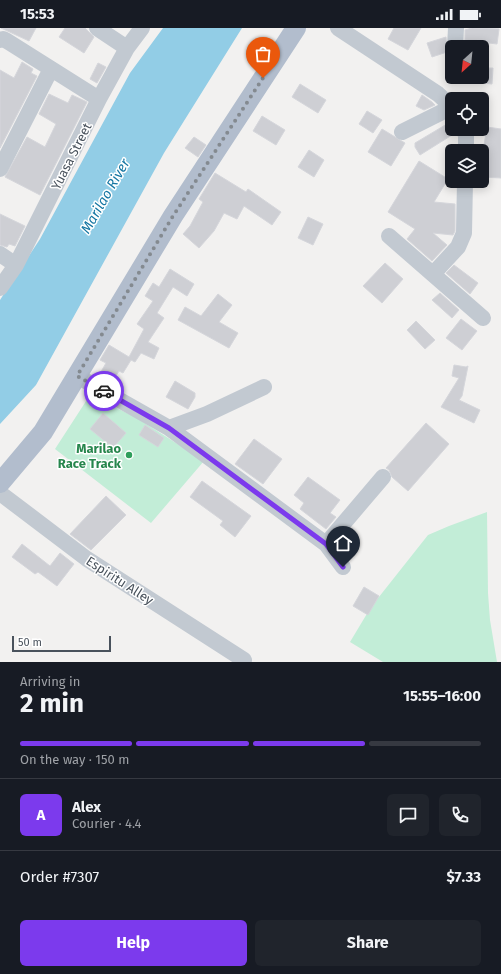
<!DOCTYPE html>
<meta charset="utf-8">
<style>
body{margin:0;font-family:"Fira Sans",sans-serif;background:#20242c;color:#f1f3f6;height:100vh;display:flex;flex-direction:column;font-size:15px;white-space:nowrap}
*{box-sizing:border-box;margin:0}
p{font-size:13px;color:#9ea1a6}
.icon{flex:none;width:22px;height:22px;fill:none;stroke:currentColor;stroke-width:2;stroke-linecap:round;stroke-linejoin:round}
.map{position:relative;height:634px;overflow:hidden}
.details{display:flex;flex-direction:column;background:#171b24;flex:1}
.details>*{flex:none}
.needle{width:26px;rotate:207deg}
.fabs{position:absolute;left:445px;top:12px;display:grid;gap:8px}
.fabs a{display:grid;place-items:center;width:44px;height:44px;border-radius:6px;background:#171b24;box-shadow:0 2px 10px #0003;font-size:20px}
.scale{position:absolute;left:12px;bottom:10px;width:99px;box-sizing:border-box;padding-left:4px;border:2px solid #49525c;border-top:0;font-size:11px;line-height:14px;white-space:nowrap;color:#49525c;-webkit-text-stroke:3px #fff;paint-order:stroke}
.pin{position:absolute;display:grid;place-items:center;width:34px;height:34px;color:#fff;margin:-41px -17px;border-radius:50% 50% 50% 0;rotate:-45deg;box-shadow:0 0 4px #0007}
.pin .icon{rotate:45deg}
.courier{position:absolute;display:grid;place-items:center;width:40px;height:40px;margin:-20px;border:3px solid #7c3aed;border-radius:50%;background:#fff;color:#222;box-shadow:0 1px 5px #0007}
.overview em{font-style:normal;font-weight:700}
.overview div{display:flex;flex-direction:column-reverse}
.overview{display:flex;align-items:center;justify-content:space-between;height:68px;padding:0 20px}
h1{font-size:26px;font-weight:700;line-height:30px}
.bar{display:grid;grid-template-columns:repeat(4,1fr);gap:6px 4px;align-content:center;height:48px;padding:0 20px}
.bar i{height:5px;border-radius:3px;background:#363941}
.bar .selected{background:#7c3aed}
.bar p{grid-column:span 4}
.line{display:flex;align-items:center;gap:10px;padding:0 20px;border-top:1px solid #363941}
.line div{flex:1}
.round{display:grid;place-items:center;flex:none;width:42px;height:42px;border-radius:6px;background:#20242c}
.cta{display:flex;gap:8px;margin-top:auto;padding:8px 20px}
.cta a{flex:1;height:46px;border-radius:6px;background:#7c3aed;color:#fff;font-size:16px;font-weight:700;line-height:46px;text-align:center}
.cta a+a{background:#20242c;color:#f1f3f6}
.status{display:flex;justify-content:space-between;align-items:center;height:28px;padding:0 20px;background:#171b24;direction:ltr}
.status svg{height:11px;fill:currentColor}
.map>svg:first-child{display:block}
.green{fill:#c2edd7}
.water{fill:#92cde6}
.building{fill:#cecfd4;stroke:#d5d6db}
.lines{fill:none;stroke-linecap:round;stroke-linejoin:round}
.minor{stroke:#c2c9d1;stroke-width:16}
.major{stroke:#b2bdcd;stroke-width:20}
.done{stroke:#848a90;stroke-width:4;stroke-dasharray:0 7.2}
.route{stroke:#7c3aed;stroke-width:5}
.leisure-dot{fill:#2e9e5b;stroke:#fff;stroke-width:1.5}
.labels{text-anchor:middle;stroke-width:3;stroke-linejoin:round;paint-order:stroke}
.street-label{font-size:13px;fill:#49525c;stroke:#fff}
.leisure-label{font-size:13px;font-weight:bold;fill:#27864d;stroke:#fff;text-anchor:end}
.water-label{font-size:14px;font-style:italic;fill:#1677a3;stroke:#fff}
</style>
<div class="status"><b>15:53</b><svg viewBox="0 0 49 12"><path d="M0 12V9h3v3zM5 12V6h3v6zM10 12V3h3v9zM15 12V0h3v12zM26 1h20v11H26zM47 4h2v5h-2z"/></svg></div>
<div class="map">
<svg width="501" height="634" viewBox="0 0 501 634">
<rect width="100%" height="100%" fill="#f2f1f0"/>
<path class="green" d="M90,367L137,390L204,433L151,495L55,421Z
M487,484L488,565L490,592L497,634H383L350,614L371,579L428,507L449,498Z"/>
<path class="water" d="M163,0H242L164,125L36,357L0,396V272L40,211L130,45Z"/>
<path class="building" d="M1,0H36L29,13Z
M65,0H85L94,9L84,25L59,9Z
M394,0H421L408,22L388,11Z
M472,0L499,1L497,16L465,12V2Z
M446,9L447,24L432,29L427,15Z
M255,12L268,21L261,33L247,23Z
M22,34L33,41L31,45L37,48L0,120V42L14,50Z
M98,35L106,39L97,55L90,51Z
M482,40H493L492,56L482,55Z
M300,56L326,72L318,85L292,69Z
M49,66L68,75L72,67L87,74L40,167L5,149L27,109L45,119L56,96L39,86Z
M422,67L432,74L435,77L424,82L416,78Z
M367,83L382,92L373,105L359,96Z
M262,88L285,102L276,117L253,103Z
M452,93V107L420,127L415,119V115Z
M487,99L501,101V150L482,149V129Z
M382,101L405,115L391,138L368,124Z
M194,109L206,117L198,129L185,120Z
M309,122L324,132L314,149L298,139Z
M419,133L448,151L434,174L455,176V203L453,207L433,205L447,217L432,233L407,211L415,201L388,184Z
M215,145L246,164L248,161L281,184L272,197L244,178L237,191L224,185L214,203L199,220L183,206L190,198L203,174L199,171Z
M0,186L25,198L15,218L9,216L7,219L0,217Z
M308,189L323,196L313,217L298,210Z
M385,235L403,251L382,275L363,258Z
M454,237L478,255L470,266L446,245Z
M170,241L194,256L187,268L173,259L157,285L164,290L148,314L159,320L154,331L141,325L135,334L131,332L123,345L119,343L111,356L98,349L106,335L100,332L109,317L129,329L144,301L137,296L153,273L145,268L153,255L159,259Z
M440,265L459,282L452,290L432,272Z
M218,266L232,277L219,294L238,305L229,320L178,292L185,279L201,288Z
M461,291L477,303L462,322L446,310Z
M416,293L435,312L425,321L407,302Z
M454,337L466,339L468,338L462,368L459,372L480,382L474,395L441,379L459,350L452,348Z
M175,353L195,365V369L188,381L166,369Z
M103,385L126,405L113,420L90,401Z
M426,395L449,416L408,463L392,449L389,442L386,440Z
M145,397L164,410L158,419L139,407Z
M254,411L282,431L263,456L235,436Z
M308,449L340,472L330,485L336,489L326,501L300,481L304,475L294,467Z
M202,453L251,488L235,509L220,497L223,493L190,469Z
M106,468L126,487L91,522L70,506Z
M22,516L50,538L60,525L74,536L57,558L38,544L35,546L12,529Z
M364,559L379,568L368,587L353,578Z"/>
<g class="lines">
<path class="minor" d="M97,0L127,20
M338,0L438,66L452,79
M0,12L3,11L7,13L99,71
M455,19L456,0
M464,101L466,108V123
M402,104L452,79
M0,141L51,41
M389,208L483,290
M0,226L16,237
M433,246L458,219L464,205L465,153
M0,260L16,237L99,71L127,20L142,0
M77,348L169,400L326,516L343,539
M169,400L207,386L264,359
M0,465L87,531L244,632
M326,516L383,449"/>
<path class="major" d="M0,455L43,404L173,188L296,0"/>
</g>
<g class="lines">
<path class="done" d="M104,363L77,348L173,188L263,50"/>
<path class="route" d="M104,363L169,400L326,516L343,539"/>
</g>
<circle class="leisure-dot" cx="129" cy="427" r="4"/>
<g class="labels">
<g class="street-label">
<text transform="translate(71 128) rotate(-63)" y="5">Yuasa Street</text>
<text transform="translate(120 552) rotate(33)" y="5">Espiritu Alley</text>
</g>
<g class="leisure-label">
<text x="121" y="425">Marilao<tspan x="121" dy="15">Race Track</tspan></text>
</g>
<g class="water-label">
<text transform="translate(105 168) rotate(-60)" y="5">Marilao River</text>
</g>
</g>
</svg>
<div class="fabs">
<a><svg class="needle" viewBox="-14 -14 28 28"><path d="M0-13l5 13h-10z" fill="#e53935"/><path d="M0 13l5-13h-10z" fill="#9ea1a6"/></svg></a>
<a><svg class="icon" aria-label="locate" viewBox="0 0 24 24"><circle cx="12" cy="12" r="6"/><path d="M12 2v4M12 18v4M2 12h4M18 12h4"/></svg></a>
<a><svg class="icon" aria-label="layers" viewBox="0 0 24 24"><path d="M12 4l9 5-9 5-9-5zM3 14l9 5 9-5"/></svg></a>
</div>
<div class="scale">50 m</div>
<div class="pin" style="left:263px;top:50px;background:#ea580c"><svg class="icon" aria-label="bag" viewBox="0 0 24 24"><path d="M5 8h14l-1 12H6zM9 8a3 3 0 0 1 6 0"/></svg></div>
<div class="pin" style="left:343px;top:539px;background:#1f2937"><svg class="icon" aria-label="home" viewBox="0 0 24 24"><path d="M3 11l9-7 9 7M6 9v11h12V9"/></svg></div>
<div class="courier" style="left:104px;top:363px"><svg class="icon" aria-label="car" viewBox="0 0 24 24"><path d="M5 17H2v-5l4-1 3-4h7l3 4 3 1v5h-3M9 17h6M6 11h13"/><circle cx="7" cy="17" r="2"/><circle cx="17" cy="17" r="2"/></svg></div>
</div>
<section class="details">
<div class="overview"><div><h1>2 min</h1><p>Arriving in</p></div><em>15:55–16:00</em></div>
<div class="bar"><i class="selected"></i><i class="selected"></i><i class="selected"></i><i></i><p>On the way · 150 m</p></div>
<div class="line" style="height:72px"><b class="round" style="background:#7c3aed;color:#fff">A</b><div><b>Alex</b><p>Courier · 4.4</p></div><a class="round"><svg class="icon" aria-label="chat" viewBox="0 0 24 24"><path d="M4 5h16v11H9l-5 4z"/></svg></a><a class="round"><svg class="icon" aria-label="phone" viewBox="0 0 24 24"><path d="M5 4h4l2 5-3 2q2 4 5 5l2-3 5 2v4C11 20 4 13 5 4z"/></svg></a></div>
<div class="line" style="height:52px"><div>Order #7307</div><b>$7.33</b></div>
<div class="cta"><a>Help</a><a>Share</a></div>
</section>
